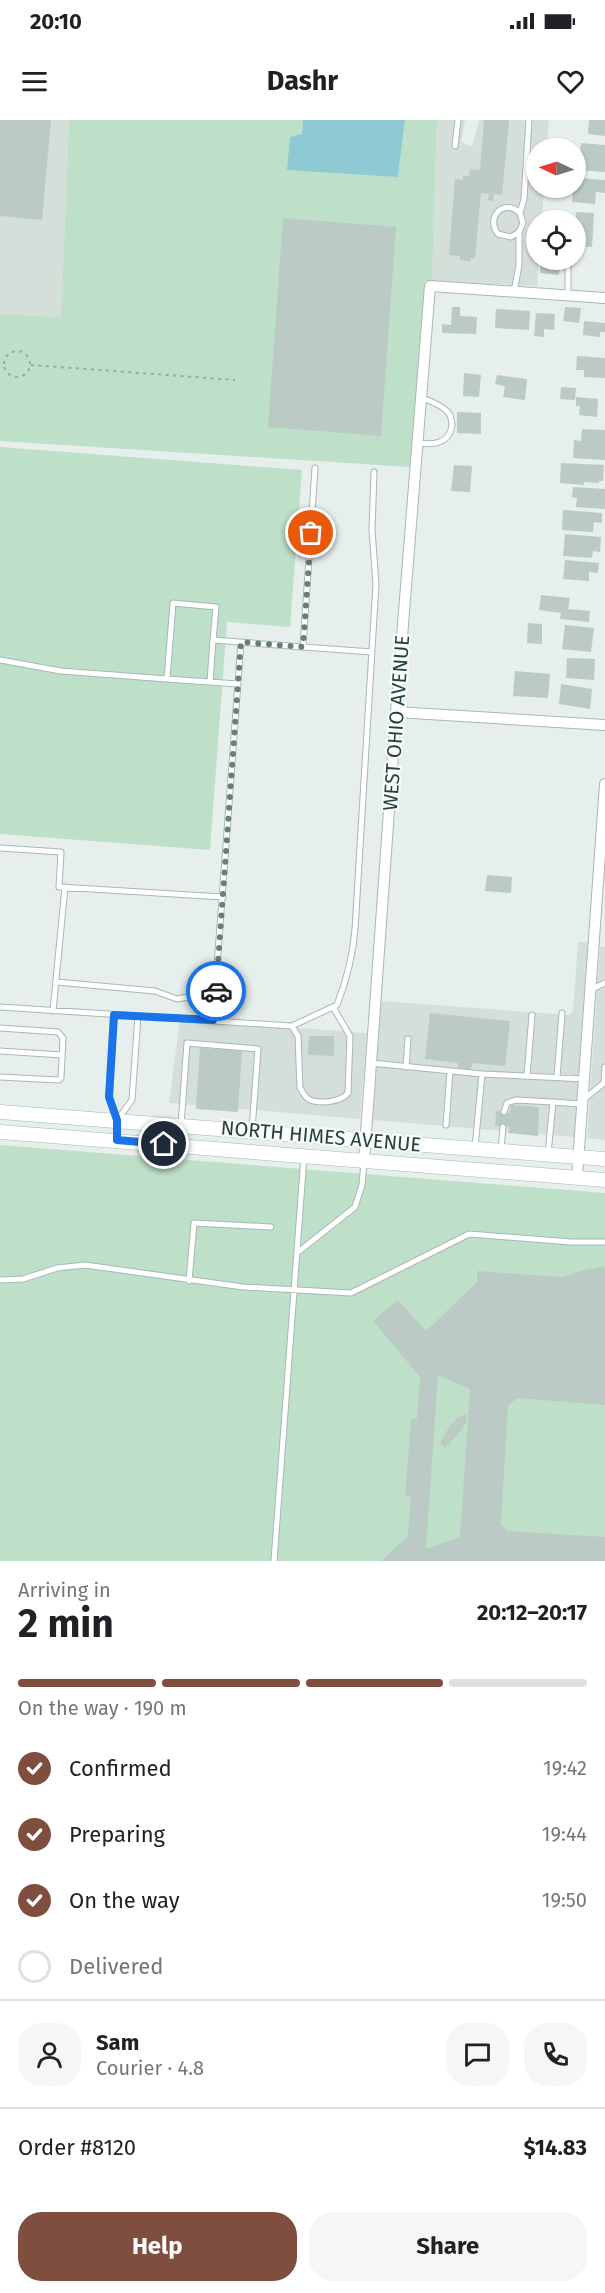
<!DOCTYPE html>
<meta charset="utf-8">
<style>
body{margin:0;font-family:"Fira Sans",sans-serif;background:#f6f6f6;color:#202124;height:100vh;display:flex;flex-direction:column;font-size:22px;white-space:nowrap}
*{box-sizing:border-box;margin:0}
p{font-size:20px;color:#757577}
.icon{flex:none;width:33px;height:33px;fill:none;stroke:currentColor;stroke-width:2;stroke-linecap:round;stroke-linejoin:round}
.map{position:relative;height:1441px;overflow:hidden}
.side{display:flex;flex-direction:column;background:#fff;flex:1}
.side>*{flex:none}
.needle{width:39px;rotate:274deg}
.fabs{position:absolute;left:526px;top:18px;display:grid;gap:12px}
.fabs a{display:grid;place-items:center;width:60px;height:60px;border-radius:50%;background:#fff;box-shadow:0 2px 4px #0004;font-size:30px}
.pin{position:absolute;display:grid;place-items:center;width:51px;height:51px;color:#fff;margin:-26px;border:3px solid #fff;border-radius:50%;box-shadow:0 2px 6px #0007}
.courier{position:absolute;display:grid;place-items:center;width:60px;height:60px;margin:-30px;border:4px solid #1a73e8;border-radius:50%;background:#fff;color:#222;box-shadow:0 2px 8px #0007}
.overview em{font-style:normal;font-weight:700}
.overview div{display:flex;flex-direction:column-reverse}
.overview{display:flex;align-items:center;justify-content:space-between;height:102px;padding:0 18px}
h1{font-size:39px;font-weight:700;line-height:45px}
.bar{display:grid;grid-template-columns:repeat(4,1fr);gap:9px 6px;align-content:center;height:72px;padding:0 18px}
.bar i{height:8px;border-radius:4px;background:#e0e0e0}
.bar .selected{background:#7f4e3f}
.bar p{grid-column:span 4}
.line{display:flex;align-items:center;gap:15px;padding:0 18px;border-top:2px solid #e0e0e0}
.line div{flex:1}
.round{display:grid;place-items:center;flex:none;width:63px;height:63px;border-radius:24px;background:#f6f6f6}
ol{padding:0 18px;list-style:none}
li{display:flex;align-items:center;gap:18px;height:66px}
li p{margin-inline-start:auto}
li .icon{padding:6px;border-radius:50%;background:#7f4e3f;color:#fff;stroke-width:4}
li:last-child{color:#757577}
li i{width:33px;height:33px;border:3px solid #e0e0e0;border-radius:50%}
.primary-button{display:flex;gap:12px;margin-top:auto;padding:12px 18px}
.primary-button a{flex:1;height:69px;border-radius:24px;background:#7f4e3f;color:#fff;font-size:24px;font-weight:700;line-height:69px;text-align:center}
.primary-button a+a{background:#f6f6f6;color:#202124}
.status{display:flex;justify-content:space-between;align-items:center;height:42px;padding:0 30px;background:#fff;direction:ltr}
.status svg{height:16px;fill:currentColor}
header{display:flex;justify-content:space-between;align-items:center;height:78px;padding:0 18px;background:#fff;font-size:27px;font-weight:700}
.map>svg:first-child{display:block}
.built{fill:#d4dfda}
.green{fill:#bfe0c8}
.water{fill:#8ec9d4}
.building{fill:#bbcac4;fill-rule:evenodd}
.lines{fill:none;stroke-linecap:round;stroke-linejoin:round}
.lane-casing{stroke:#a8b8b2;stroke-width:7}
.street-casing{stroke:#a8b8b2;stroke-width:12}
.secondary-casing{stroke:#a4bbb3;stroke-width:15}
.path{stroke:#86b3a5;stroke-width:2;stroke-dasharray:3 4.5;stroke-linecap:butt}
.lane{stroke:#fff;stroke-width:5}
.street{stroke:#fff;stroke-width:10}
.secondary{stroke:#fff;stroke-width:14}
.done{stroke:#687f78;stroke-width:6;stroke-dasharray:0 10.8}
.route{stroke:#1a73e8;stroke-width:8}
.labels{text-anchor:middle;stroke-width:4.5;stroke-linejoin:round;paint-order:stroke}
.street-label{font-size:20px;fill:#24423a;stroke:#f7fbf9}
</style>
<div class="status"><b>20:10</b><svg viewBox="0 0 49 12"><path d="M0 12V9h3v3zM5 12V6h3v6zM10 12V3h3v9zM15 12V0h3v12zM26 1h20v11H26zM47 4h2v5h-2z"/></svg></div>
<header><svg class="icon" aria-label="menu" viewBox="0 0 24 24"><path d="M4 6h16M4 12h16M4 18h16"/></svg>Dashr<svg class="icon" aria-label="heart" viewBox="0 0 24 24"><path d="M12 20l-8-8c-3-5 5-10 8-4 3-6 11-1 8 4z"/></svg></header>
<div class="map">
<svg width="605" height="1441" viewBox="0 0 605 1441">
<rect width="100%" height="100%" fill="#e6efeb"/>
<path class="built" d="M0,0H69L61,197L0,194Z
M437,0H465L461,22L472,27L479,0H549L547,28H537V68H544L542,100H537V140H539L537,166L432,161Z
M578,822H588L574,1017L373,1000L381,881L569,895L573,891Z
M600,826L605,827V1020L587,1018Z
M180,899L367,913L360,999L169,983Z"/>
<path class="green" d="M69,0H303L302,14L398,57L405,0H437L432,161H425L410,347L0,321V194L61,197Z
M0,327L302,350L290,507L227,502L210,730L0,714Z
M0,1025L605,1073V1441H0Z"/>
<path class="water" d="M303,0H405L398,57L287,50L290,17L302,14Z"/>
<path class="building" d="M0,0H51L42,100L0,96Z
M484,0H509L502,75L494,74L493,81L488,80L489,74L481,73L475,138H471V142L460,140V136L449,135L455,59L463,60V56H469L470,49L480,50Z
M589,0H605V16L588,14Z
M581,23L605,25V52L579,50Z
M576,58L605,60V73L596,72L595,84L572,82L573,68H576Z
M576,92L594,93L592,127L576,126Z
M283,98L396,107L381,316L268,307Z
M541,140H560L559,155L540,153Z
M452,187H460V196L477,197L476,214L442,213V204L451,205Z
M565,187L581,188L579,203L563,201Z
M496,189L530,191L529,210L495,208Z
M536,193L555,194L554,210L544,209V217L534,216Z
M584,201L605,203V212H600V217L583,215Z
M577,236L605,238V258L584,257V250H576Z
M464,253L481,255L479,277L463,276Z
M497,255L527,259L525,280L503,277L505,266L495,264Z
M561,267L576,268L575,280L560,279Z
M576,277L598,279L597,297L579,295L580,286H576Z
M457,292L481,293V314L457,313Z
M582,309L605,310V340L573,338L574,320L581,321Z
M561,343L604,345L603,361H599V363L584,362V365L560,363Z
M454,345L472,346L470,372L451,371Z
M573,367L605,369V389L576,387L577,378L572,377Z
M563,390L602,393V403L594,402L593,412L562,410Z
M565,414L601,417L600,432L593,431L592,438L563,436Z
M565,440L599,443L598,453L589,452V461L563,459Z
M541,475L570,478L568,489L590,491L589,502L560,499L561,493L539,490Z
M528,503L542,504V524L527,523Z
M565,505L594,508L591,532L562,529Z
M567,538L595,539L594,560L566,558Z
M515,551L550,554L548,578L513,576Z
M561,564L592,569L590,589L559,584Z
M487,755L512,757L511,773L485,771Z
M430,893L510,901L505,946L472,943L471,950L458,948V943L425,939Z
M309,916H334V936L308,935Z
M200,928L242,931L238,992L196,989Z
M511,985L539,987L538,1016L508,1013L510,1007L495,1006L496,991L510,993Z
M605,1146V1285L517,1278L508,1286L501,1404L508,1411L605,1417V1441H381L408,1416L411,1377L405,1376L411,1299H417L420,1257L373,1201L398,1180L426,1211L477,1162V1151L563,1157L581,1151ZM438,1255L470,1269L460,1417L426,1429Z
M467,1294L466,1302L459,1313L445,1328L440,1324L450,1305L459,1297Z"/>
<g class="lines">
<defs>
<path id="lane" d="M455,26L458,0
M520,93C504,78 485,97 498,114L511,117L519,112L523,103L520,93L524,79L529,0
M568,140V175
M514,172L519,145V112
M418,323C433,325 449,324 452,306C452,301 451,296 448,292C441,285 431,281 422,278
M303,527L372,532
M0,540L61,551L167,559
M210,562L213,520
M238,564L167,559L173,483L216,487L213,520L303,527L315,348
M0,728L61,732L59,767L223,777
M56,862L155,871L177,879L215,872
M592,869L605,863
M0,887L292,906L337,885C347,859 353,836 355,809L376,464L372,410L374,352
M53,891L65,767
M114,895L109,977L117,999
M213,900L241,522
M292,906L298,916L300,968C303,972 305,978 310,980C321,984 341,982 348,973L350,916L333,887
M0,908L58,912L63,918L61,958L59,960L0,957
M0,931L62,935
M371,943L482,954
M406,947L408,919
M527,956L532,895
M557,957L562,893
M584,979L604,963L605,947
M504,992L507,983L516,980L553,982
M118,999L132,980L138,896
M181,1005L187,923L258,929L252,1010
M446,1005L450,951
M475,1028L482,954L585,959
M501,1029L503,1007
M548,1034L553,982L581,984
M297,1133L355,1087L362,1065L364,1042
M0,1160L23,1159L57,1148L85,1145L243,1167L351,1173L469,1114L571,1122H605
M189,1161L194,1103L271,1107
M274,1441L304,1036"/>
<path id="street" d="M396,592L605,605
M364,1041L396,592L430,166L605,178
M577,1057L605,664"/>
<path id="secondary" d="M0,992L605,1039
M0,1012L605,1060"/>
</defs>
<use href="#lane" class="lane-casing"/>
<use href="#street" class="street-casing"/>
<use href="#secondary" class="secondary-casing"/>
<path class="path" d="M4 244a13 13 0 1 1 26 0a13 13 0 1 1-26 0Z
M31,245L235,260"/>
<use href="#lane" class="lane"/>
<use href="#street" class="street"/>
<use href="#secondary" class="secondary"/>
</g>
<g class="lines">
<path class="done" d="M216,871L241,522L303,527L311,413"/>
<path class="route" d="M164,1024L117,1020V1000L109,977L114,895L213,900L216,871"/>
</g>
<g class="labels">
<g class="street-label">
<text transform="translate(396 603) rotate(-86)" y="7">WEST OHIO AVENUE</text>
<text transform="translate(321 1016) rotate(5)" y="7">NORTH HIMES AVENUE</text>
</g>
</g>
</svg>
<div class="fabs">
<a><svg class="needle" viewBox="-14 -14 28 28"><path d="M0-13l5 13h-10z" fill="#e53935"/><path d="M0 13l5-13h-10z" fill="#757577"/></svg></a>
<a><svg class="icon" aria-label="locate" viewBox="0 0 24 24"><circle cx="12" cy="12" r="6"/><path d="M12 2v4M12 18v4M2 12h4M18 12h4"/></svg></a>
</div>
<div class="pin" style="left:311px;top:413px;background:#ea580c"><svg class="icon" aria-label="bag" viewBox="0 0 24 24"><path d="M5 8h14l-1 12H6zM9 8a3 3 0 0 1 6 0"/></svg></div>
<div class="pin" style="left:164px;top:1024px;background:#1f2937"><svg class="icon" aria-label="home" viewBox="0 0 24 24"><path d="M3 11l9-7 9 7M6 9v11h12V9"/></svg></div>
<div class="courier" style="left:216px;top:871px"><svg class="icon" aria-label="car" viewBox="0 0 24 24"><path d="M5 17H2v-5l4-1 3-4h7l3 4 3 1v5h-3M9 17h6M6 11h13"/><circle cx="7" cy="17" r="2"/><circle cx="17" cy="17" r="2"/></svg></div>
</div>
<section class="side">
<div class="overview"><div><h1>2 min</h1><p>Arriving in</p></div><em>20:12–20:17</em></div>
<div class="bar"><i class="selected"></i><i class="selected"></i><i class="selected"></i><i></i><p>On the way · 190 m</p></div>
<ol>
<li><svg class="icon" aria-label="check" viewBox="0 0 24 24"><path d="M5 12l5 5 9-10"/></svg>Confirmed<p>19:42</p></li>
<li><svg class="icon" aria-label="check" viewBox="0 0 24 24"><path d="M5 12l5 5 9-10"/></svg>Preparing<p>19:44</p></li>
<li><svg class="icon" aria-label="check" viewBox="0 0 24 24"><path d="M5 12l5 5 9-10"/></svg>On the way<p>19:50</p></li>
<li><i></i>Delivered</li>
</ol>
<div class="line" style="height:108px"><a class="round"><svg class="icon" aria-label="person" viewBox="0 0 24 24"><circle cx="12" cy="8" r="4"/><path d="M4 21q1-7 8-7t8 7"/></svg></a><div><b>Sam</b><p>Courier · 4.8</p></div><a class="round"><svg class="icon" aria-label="chat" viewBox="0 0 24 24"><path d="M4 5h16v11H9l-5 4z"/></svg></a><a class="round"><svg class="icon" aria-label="phone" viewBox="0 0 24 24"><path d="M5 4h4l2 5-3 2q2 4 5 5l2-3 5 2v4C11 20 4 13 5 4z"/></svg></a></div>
<div class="line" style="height:78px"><div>Order #8120</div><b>$14.83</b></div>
<div class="primary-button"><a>Help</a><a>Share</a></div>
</section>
